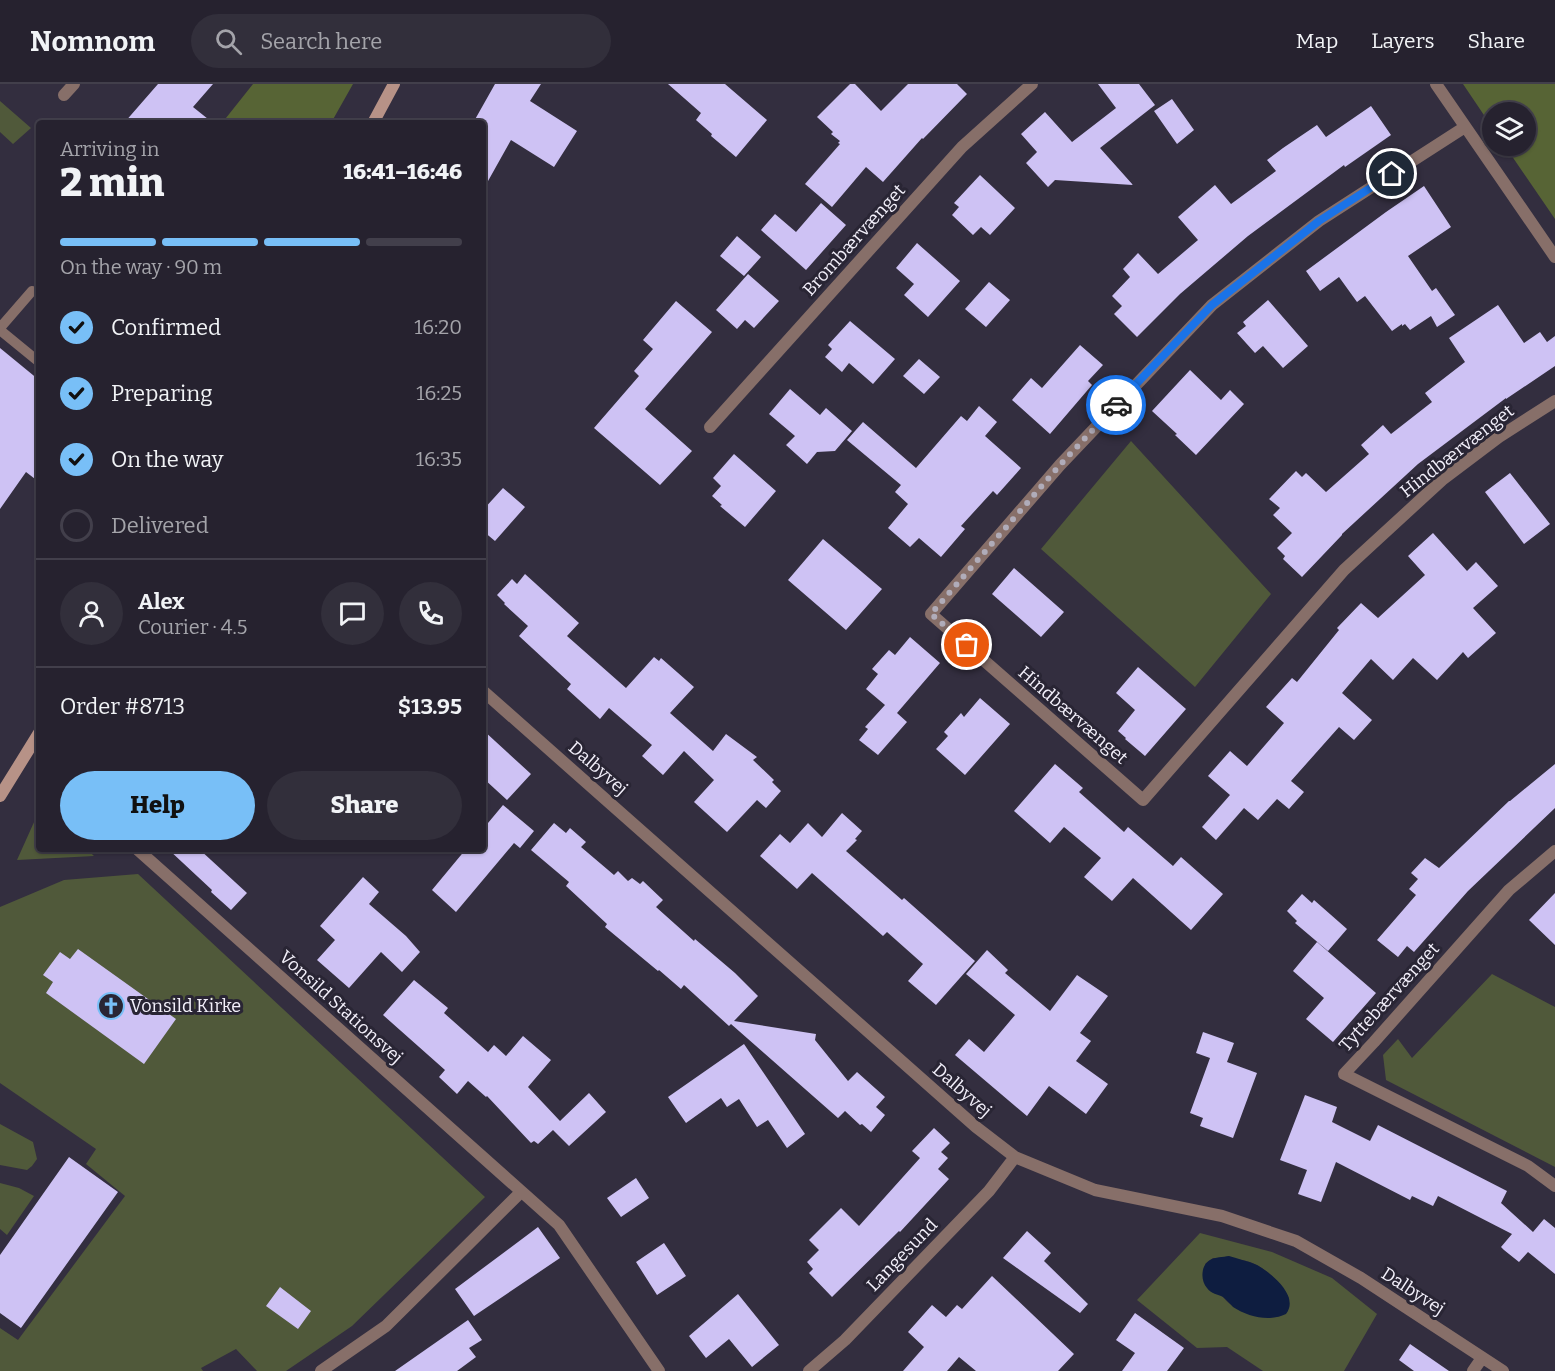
<!DOCTYPE html>
<meta charset="utf-8">
<style>
body{margin:0;font-family:Bitter,serif;background:#322f3b;color:#f1f3f6;height:100vh;display:flex;flex-direction:column;font-size:22px;white-space:nowrap}
*{box-sizing:border-box;margin:0}
p{font-size:20px;color:#a4a4aa}
.icon{flex:none;width:33px;height:33px;fill:none;stroke:currentColor;stroke-width:2;stroke-linecap:round;stroke-linejoin:round}
.map{position:relative;flex:1;overflow:hidden}
.side{position:absolute;left:36px;top:36px;width:450px;height:732px;display:flex;flex-direction:column;background:#26222f;border-radius:6px;box-shadow:0 2px 4px #0004,0 0 0 2px #423f4b}
.side>*{flex:none}
.controls{position:absolute;left:1482px;top:18px;display:grid;gap:12px}
.controls a{display:grid;place-items:center;width:54px;height:54px;border-radius:50%;background:#26222f;box-shadow:0 2px 4px #0004,0 0 0 2px #423f4b;font-size:30px}
.pin{position:absolute;display:grid;place-items:center;width:51px;height:51px;color:#fff;margin:-26px;border:3px solid #fff;border-radius:50%;box-shadow:0 2px 6px #0007}
.courier{position:absolute;display:grid;place-items:center;width:60px;height:60px;margin:-30px;border:4px solid #1a73e8;border-radius:50%;background:#fff;color:#222;box-shadow:0 2px 8px #0007}
.headline em{font-style:normal;font-weight:800}
.headline div{display:flex;flex-direction:column-reverse}
.headline{display:flex;align-items:center;justify-content:space-between;height:102px;padding:0 24px}
h1{font-size:39px;font-weight:800;line-height:45px}
.bar{display:grid;grid-template-columns:repeat(4,1fr);gap:9px 6px;align-content:center;height:72px;padding:0 24px}
.bar i{height:8px;border-radius:4px;background:#423f4b}
.bar .current{background:#78bff7}
.bar p{grid-column:span 4}
.line{display:flex;align-items:center;gap:15px;padding:0 24px;border-top:2px solid #423f4b}
.line div{flex:1}
.round{display:grid;place-items:center;flex:none;width:63px;height:63px;border-radius:32px;background:#322f3b}
ol{padding:0 24px;list-style:none}
li{display:flex;align-items:center;gap:18px;height:66px}
li p{margin-inline-start:auto}
li .icon{padding:6px;border-radius:50%;background:#78bff7;color:#111;stroke-width:4}
li:last-child{color:#a4a4aa}
li i{width:33px;height:33px;border:3px solid #423f4b;border-radius:50%}
.action{display:flex;gap:12px;margin-top:auto;padding:12px 24px}
.action a{flex:1;height:69px;border-radius:36px;background:#78bff7;color:#111;font-size:24px;font-weight:800;line-height:69px;text-align:center}
.action a+a{background:#322f3b;color:#f1f3f6}
header{display:flex;align-items:center;gap:36px;box-sizing:border-box;height:84px;padding:0 30px;background:#26222f;border-bottom:2px solid #423f4b}
header strong{font-size:28px}
nav{display:flex;gap:33px;margin-inline-start:auto;font-size:21px}
.search{width:420px;height:54px;background:#322f3b;display:flex;align-items:center;gap:15px;box-sizing:border-box;padding:0 21px;border-radius:33px;color:#a4a4aa;font-size:22px}
.map>svg:first-child{display:block}
.green{fill:#50593a;fill-rule:evenodd}
.forest{fill:#576435}
.water{fill:#0e1d40}
.building{fill:#cec2f4}
.lines{fill:none;stroke-linecap:round;stroke-linejoin:round}
.service{stroke:#876f69;stroke-width:10}
.minor{stroke:#876f69;stroke-width:12}
.secondary{stroke:#b79287;stroke-width:12}
.done{stroke:#b0acb9;stroke-width:6;stroke-dasharray:0 10.8}
.route{stroke:#1a73e8;stroke-width:8}
.labels{text-anchor:middle;stroke-width:6;stroke-linejoin:round;paint-order:stroke}
.street-label{font-size:18px;fill:#f3f0fb;stroke:#292534}
.poi-label{font-size:18px;fill:#f3f0fb;stroke:#292534;text-anchor:start}
</style>
<header>
<strong>Nomnom</strong>
<div class="search"><svg class="icon" aria-label="search" viewBox="0 0 24 24"><circle cx="10" cy="10" r="6"/><path d="M15 15l6 6"/></svg>Search here</div>
<nav><a>Map</a><a>Layers</a><a>Share</a></nav>
</header>
<div class="map">
<svg width="1555" height="1287" viewBox="0 0 1555 1287">
<rect width="100%" height="100%" fill="#332e3f"/>
<path class="green" d="M0,17L31,44L13,60L0,48Z
M1131,357L1271,510L1195,603L1041,465Z
M39,727V765H87L94,772L17,776Z
M138,790L485,1113L352,1242L286,1287H257L236,1265L201,1284L203,1287H0V1244L18,1256L125,1112L86,1080L96,1065L0,999V823L64,796Z
M1492,890L1555,923V1083L1386,996L1383,971L1398,955L1412,974Z
M0,1040L33,1058L37,1075L32,1082L27,1086L0,1081Z
M0,1099L19,1104L34,1112L7,1151L0,1145Z
M1200,1149L1272,1168L1332,1194L1377,1230L1344,1287H1263L1227,1263L1197,1264L1137,1216ZM1213,1174C1222,1175 1233,1174 1242,1176C1263,1180 1279,1196 1289,1214L1281,1232C1262,1236 1232,1228 1221,1210C1215,1201 1210,1190 1205,1180Z"/>
<path class="forest" d="M253,0H353L331,39H222Z
M1463,0H1555V135L1505,62H1526V28H1492V43Z"/>
<path class="water" d="M1229,1172C1238,1175 1248,1177 1257,1181C1271,1189 1300,1212 1286,1230C1270,1238 1248,1233 1233,1223C1230,1220 1227,1216 1223,1213C1218,1210 1211,1210 1207,1204C1200,1196 1201,1181 1210,1176C1215,1173 1223,1173 1229,1172Z"/>
<path class="building" d="M158,0H213L193,23L213,39H124Z
M495,0H541L530,17L577,47L554,83L511,56L483,106V39H473Z
M668,0H725L767,36L736,73L711,52L712,50L696,36L701,29Z
M850,0H855L881,27L908,0H957L967,10L923,55L922,54L883,98L866,83L832,123L805,100L840,60L838,59L840,57L831,50L833,48L817,33Z
M1098,0H1139L1155,21L1100,64L1133,101L1055,96L1048,103L1026,79L1037,68L1021,50L1045,28L1072,58L1116,24Z
M1172,15L1194,46L1177,60L1154,27Z
M1371,22L1391,51L1345,83L1344,81L1248,152L1180,210L1137,253L1114,230L1122,222L1112,212L1130,193L1123,185L1138,169L1158,190L1198,156L1178,133L1215,101L1231,120L1276,87L1267,76L1283,64L1317,41L1326,53Z
M980,91L1015,124L990,151L981,143L973,151L952,131L959,123L954,119Z
M1424,102L1451,143L1408,172L1432,207L1436,204L1455,231L1437,243L1431,232L1410,246L1405,240L1402,242V240L1392,247L1365,212L1357,218L1339,193L1320,207L1306,187L1386,128Z
M821,119L846,141L806,186L761,146L775,130L796,148Z
M737,152L761,173L744,192L720,172Z
M917,159L960,197L928,233L904,211L914,200L896,184Z
M748,190L779,217L754,244L745,236L737,245L716,226Z
M989,198L1010,216L986,243L965,225Z
M1268,216L1308,262L1283,284L1263,262L1255,269L1237,249L1246,242L1243,238Z
M676,217L712,248L645,325L692,367L660,401L594,344L639,292L634,287L653,265L643,256Z
M1498,221L1524,259L1540,248L1547,258L1555,252V282L1506,315V314L1418,380L1342,450V451L1302,493L1283,475L1285,472L1277,464L1292,449L1273,431L1280,424L1269,415L1296,387L1302,393L1306,389L1326,408L1369,370L1361,361L1383,341L1391,350L1432,318L1425,309L1465,278L1449,254Z
M850,237L895,275L873,300L849,279L842,288L825,273L832,265L828,261Z
M1080,261L1103,281L1088,297L1092,301L1050,350L1012,316L1031,294L1042,304Z
M0,264L39,296V398L26,388L0,425Z
M919,275L940,293L924,310L903,292Z
M1190,286L1221,316L1230,306L1244,320L1196,371L1175,351L1177,350L1152,327Z
M790,305L820,331L826,324L852,347L835,367L817,368L807,380L786,361L795,352L769,330Z
M979,322L997,338L985,352L1021,384L997,411L993,407L961,442L965,445L941,473L919,454L910,463L888,444L908,420L895,408L901,401L847,356L863,338L916,384L961,332L967,337Z
M734,370L776,407L745,443L720,422L722,421L712,412L721,402L713,394Z
M1510,389L1550,440L1524,460L1485,408Z
M503,404L525,423L495,457L483,447V426Z
M1433,449L1467,487L1476,478L1498,502L1473,524L1496,549L1468,574L1463,568L1437,596L1413,574L1393,596L1371,575L1342,609L1372,636L1354,656L1339,643L1291,697L1304,708L1289,725L1277,715L1258,736L1244,724L1216,756L1202,743L1230,711L1208,692L1230,667L1247,682L1284,639L1266,623L1292,594L1297,598L1339,546L1337,544L1361,519L1378,534L1425,491L1408,472Z
M823,455L882,505L846,546L788,496Z
M1014,484L1064,528L1041,553L992,510Z
M525,490L579,539L567,552L626,604L654,573L659,577L661,574L694,603L670,629L713,667L726,650L757,673L753,676L774,696L772,698L781,707L766,724L757,716L727,748L694,718L714,696L684,667L663,691L642,672L652,661L609,624L600,635L567,605L571,600L519,552L528,542L504,520L505,519L497,511L512,495L517,500Z
M910,553L940,579L897,629L907,638L878,671L859,656L868,645L865,643L885,621L866,605L878,590L872,585L889,566L895,571Z
M1138,583L1186,625L1145,672L1125,655L1126,654L1118,647L1135,626L1116,609Z
M980,614L1010,640L965,691L936,665L948,652L944,648L961,629L964,633Z
M483,646L531,690L507,716L483,694Z
M1055,680L1083,704L1079,708L1124,748L1128,743L1173,782L1181,773L1223,810L1191,846L1133,794L1112,817L1084,793L1101,774L1064,743L1050,759L1014,727Z
M1555,680V724L1468,807L1414,868L1407,862L1398,873L1377,856L1416,811L1409,805L1418,795L1411,789L1425,774L1439,784L1509,717H1510Z
M503,721L534,747L520,764L514,759L456,828L432,806L466,765H483V745Z
M842,729L862,747L855,755L857,756L846,767L902,816L904,814L975,877L936,921L908,897L923,880L887,848L883,852L812,789L797,805L760,772L780,750L790,759L808,739L822,753Z
M554,739L566,749L570,744L586,758L581,763L614,791L618,787L628,797L632,794L640,800L643,797L663,816L656,823L694,857L695,855L735,889L758,912L734,937L816,950L815,956L848,997L857,988L885,1013L876,1023L885,1031L871,1048L862,1040L860,1041L845,1027L838,1034L731,940L729,942L684,901L681,905L659,886L658,887L605,843L607,840L566,802L569,798L531,766Z
M168,765H199L247,809L231,826L211,808L212,806Z
M363,793L379,808L369,820L406,852L420,868L402,888L381,868L349,904L317,876L335,856L320,842Z
M1555,809V861L1529,836Z
M1302,810L1312,819L1314,816L1347,845L1328,867L1295,839L1297,837L1287,827Z
M1317,858L1376,909L1333,958L1306,935L1324,914L1293,887Z
M78,865L176,935L144,980L46,909L53,898L43,891L60,868L70,875Z
M987,866L1008,886L1005,889L1050,927L1077,891L1108,912L1080,949L1091,957L1076,977L1108,1000L1086,1030L1049,1002L1027,1032L955,971L969,955L984,968L1015,931L966,890Z
M414,896L448,924L444,929L488,968L494,961L506,972L523,952L551,976L528,1003L560,1037L589,1009L606,1028L569,1062L553,1046L538,1060L534,1057L531,1059L487,1012L486,1013L468,997L457,1010L439,993L445,986L383,931Z
M1203,948L1234,959L1227,978L1257,989L1233,1054L1200,1042L1203,1034L1190,1029L1210,974L1196,969Z
M744,960L805,1050L787,1064L768,1036L757,1043L739,1015L727,1023L721,1014L686,1039L668,1013Z
M1305,1011L1337,1023L1332,1038L1370,1057L1378,1041L1507,1107L1501,1119L1533,1148L1544,1135L1555,1144V1190L1528,1168L1519,1178L1504,1166L1501,1163L1512,1150L1438,1112L1433,1122L1412,1112L1410,1116L1336,1078L1321,1118L1298,1110L1307,1086L1280,1076Z
M934,1044L950,1059L941,1068L948,1074L938,1085L949,1095L900,1148L899,1147L832,1213L809,1189L813,1185L807,1178L819,1166L809,1156L841,1124L859,1142L920,1074L912,1067Z
M69,1073L118,1108L21,1244L0,1229V1171Z
M636,1094L649,1114L621,1133L607,1114Z
M538,1143L560,1174L474,1232L455,1205Z
M1027,1147L1051,1169L1044,1177L1088,1220L1080,1229L1003,1174Z
M664,1159L686,1192L657,1211L636,1178Z
M992,1192L1074,1270L1058,1287H976L959,1273L947,1287H903L924,1263L908,1248L932,1221L946,1233L957,1221L962,1225Z
M280,1203L311,1227L298,1245L266,1222Z
M738,1210L779,1261L752,1283L729,1255L706,1274L689,1252Z
M1135,1229L1184,1264L1167,1287H1122L1135,1269L1116,1256Z
M468,1236L482,1256L469,1264L476,1273L457,1287H395Z
M1410,1260L1449,1287H1414L1399,1276Z"/>
<g class="lines">
<path class="service" d="M0,244L32,207
M0,246L39,278"/>
<path class="minor" d="M1436,0L1555,173
M64,11L74,0
M1465,43L1319,137L1212,221L1060,381L931,530L1143,716L1344,486L1442,396L1499,353L1555,317
M710,343L962,63L1032,0
M483,607L976,1043L1015,1073L1095,1106L1222,1132L1296,1157L1361,1194L1503,1287
M137,765L559,1141L659,1287
M1555,767L1509,806L1374,958L1344,990L1528,1082L1555,1102
M321,1287L386,1242L521,1108
M809,1287L845,1256L989,1107L1015,1073
M1473,1287L1482,1274"/>
<path class="secondary" d="M373,39L394,0
M0,712L39,649"/>
</g>
<g class="lines">
<path class="done" d="M967,561L931,530L1060,381L1116,321"/>
<path class="route" d="M1116,321L1212,221L1319,137L1392,90"/>
</g>
<defs>
<symbol id="church-ring" viewBox="-11 -11 22 22"><circle r="9.5" fill="#292534" stroke="#78bff7" stroke-width="1.5"/><path d="M-1.2-6h2.4v3.5h3.3v2.4h-3.3V6h-2.4V-.1h-3.3v-2.4h3.3Z" fill="#78bff7"/></symbol>
</defs>
<g fill-rule="evenodd">
<use href="#church-ring" x="96" y="907" width="30" height="30"/>
</g>
<g class="labels">
<g class="street-label">
<text transform="translate(854 156) rotate(-48)" y="6">Brombærvænget</text>
<text transform="translate(1457 367) rotate(-38)" y="6">Hindbærvænget</text>
<text transform="translate(1073 631) rotate(41)" y="6">Hindbærvænget</text>
<text transform="translate(598 684) rotate(41)" y="6">Dalbyvej</text>
<text transform="translate(1389 913) rotate(-48)" y="6">Tyttebærvænget</text>
<text transform="translate(341 923) rotate(42)" y="6">Vonsild Stationsvej</text>
<text transform="translate(962 1006) rotate(41)" y="6">Dalbyvej</text>
<text transform="translate(902 1171) rotate(-46)" y="6">Langesund</text>
<text transform="translate(1413 1207) rotate(33)" y="6">Dalbyvej</text>
</g>
<g class="poi-label">
<text x="130" y="928">Vonsild Kirke</text>
</g>
</g>
</svg>
<div class="controls">
<a><svg class="icon" aria-label="layers" viewBox="0 0 24 24"><path d="M12 4l9 5-9 5-9-5zM3 14l9 5 9-5"/></svg></a>
</div>
<div class="pin" style="left:967px;top:561px;background:#ea580c"><svg class="icon" aria-label="bag" viewBox="0 0 24 24"><path d="M5 8h14l-1 12H6zM9 8a3 3 0 0 1 6 0"/></svg></div>
<div class="pin" style="left:1392px;top:90px;background:#1f2937"><svg class="icon" aria-label="home" viewBox="0 0 24 24"><path d="M3 11l9-7 9 7M6 9v11h12V9"/></svg></div>
<div class="courier" style="left:1116px;top:321px"><svg class="icon" aria-label="car" viewBox="0 0 24 24"><path d="M5 17H2v-5l4-1 3-4h7l3 4 3 1v5h-3M9 17h6M6 11h13"/><circle cx="7" cy="17" r="2"/><circle cx="17" cy="17" r="2"/></svg></div>
<section class="side">
<div class="headline"><div><h1>2 min</h1><p>Arriving in</p></div><em>16:41–16:46</em></div>
<div class="bar"><i class="current"></i><i class="current"></i><i class="current"></i><i></i><p>On the way · 90 m</p></div>
<ol>
<li><svg class="icon" aria-label="check" viewBox="0 0 24 24"><path d="M5 12l5 5 9-10"/></svg>Confirmed<p>16:20</p></li>
<li><svg class="icon" aria-label="check" viewBox="0 0 24 24"><path d="M5 12l5 5 9-10"/></svg>Preparing<p>16:25</p></li>
<li><svg class="icon" aria-label="check" viewBox="0 0 24 24"><path d="M5 12l5 5 9-10"/></svg>On the way<p>16:35</p></li>
<li><i></i>Delivered</li>
</ol>
<div class="line" style="height:108px"><a class="round"><svg class="icon" aria-label="person" viewBox="0 0 24 24"><circle cx="12" cy="8" r="4"/><path d="M4 21q1-7 8-7t8 7"/></svg></a><div><b>Alex</b><p>Courier · 4.5</p></div><a class="round"><svg class="icon" aria-label="chat" viewBox="0 0 24 24"><path d="M4 5h16v11H9l-5 4z"/></svg></a><a class="round"><svg class="icon" aria-label="phone" viewBox="0 0 24 24"><path d="M5 4h4l2 5-3 2q2 4 5 5l2-3 5 2v4C11 20 4 13 5 4z"/></svg></a></div>
<div class="line" style="height:78px"><div>Order #8713</div><b>$13.95</b></div>
<div class="action"><a>Help</a><a>Share</a></div>
</section>
</div>
